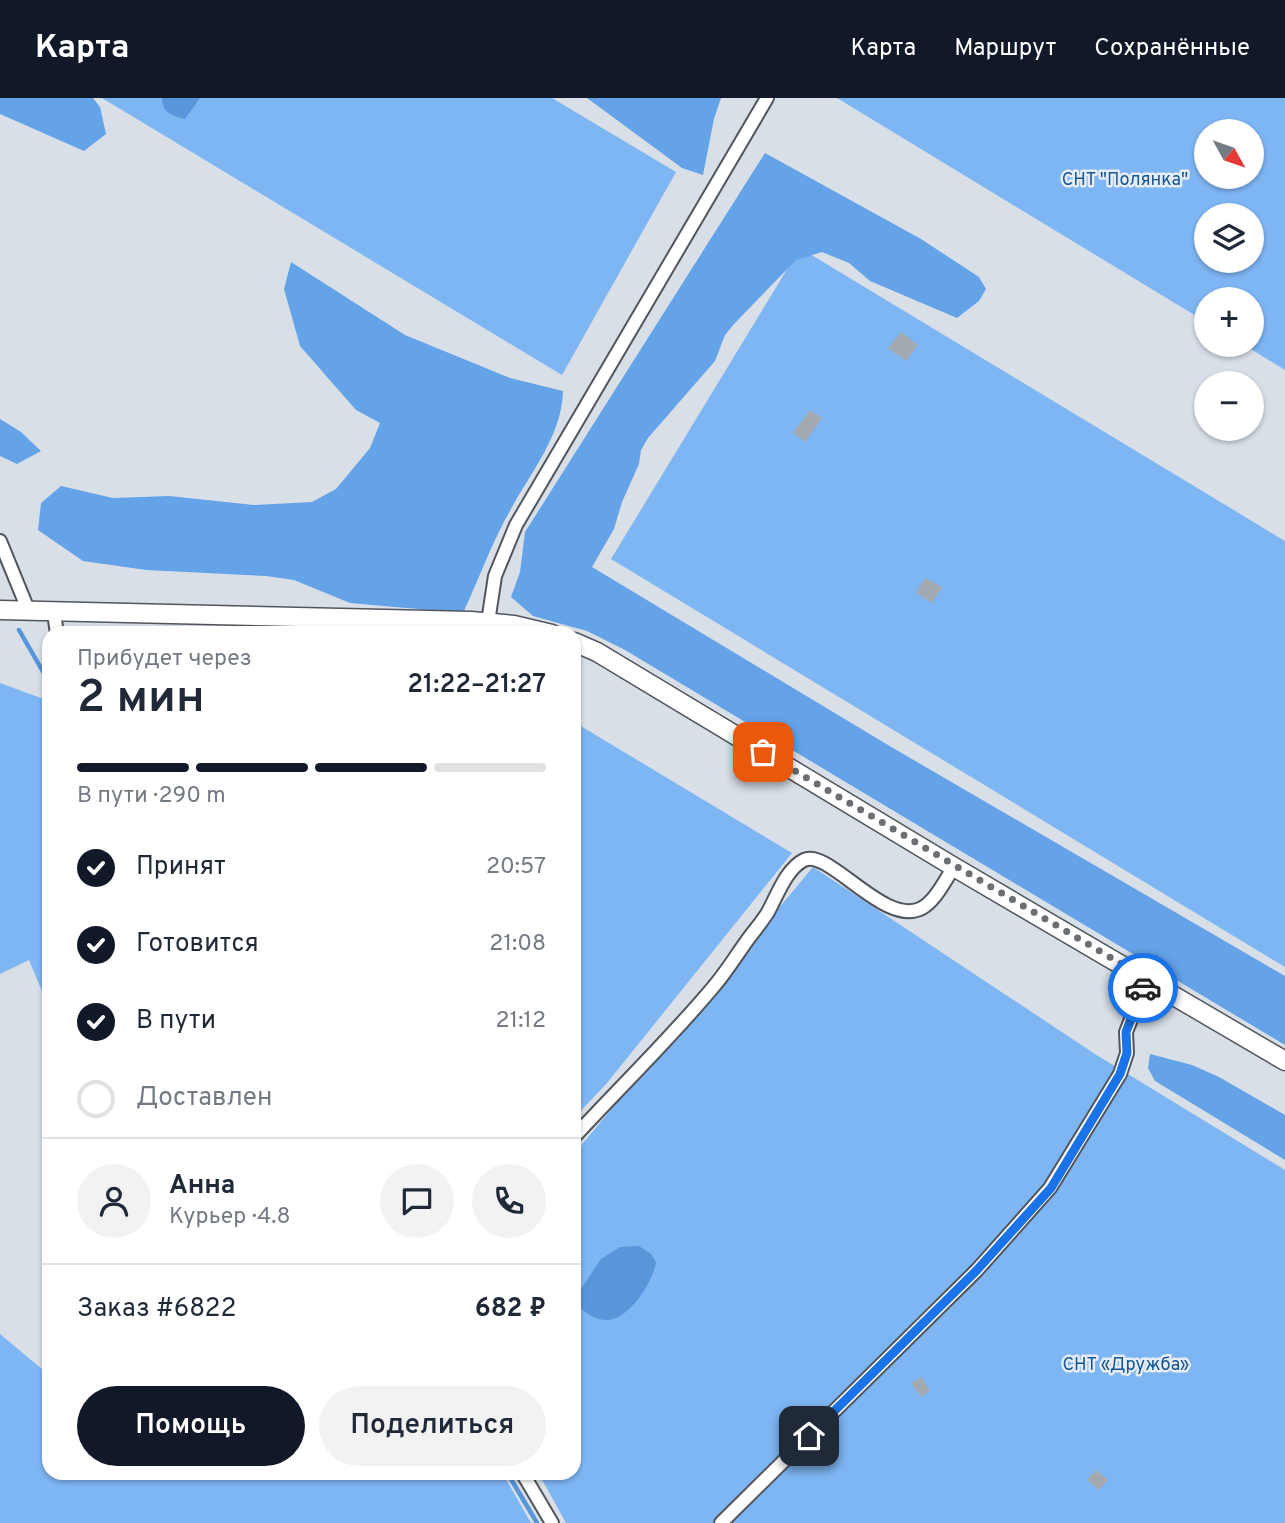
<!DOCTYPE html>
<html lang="ru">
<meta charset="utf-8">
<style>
body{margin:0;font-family:Overpass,sans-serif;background:#f2f2f3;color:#1f2937;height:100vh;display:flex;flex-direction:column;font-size:26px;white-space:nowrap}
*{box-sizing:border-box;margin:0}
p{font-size:23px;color:#747a83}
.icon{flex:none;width:38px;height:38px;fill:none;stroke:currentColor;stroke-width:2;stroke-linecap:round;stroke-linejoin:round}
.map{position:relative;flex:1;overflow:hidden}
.side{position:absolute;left:42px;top:528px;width:539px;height:854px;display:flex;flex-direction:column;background:#fff;border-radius:21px;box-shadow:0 2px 5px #0004}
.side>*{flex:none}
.needle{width:46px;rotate:130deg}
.controls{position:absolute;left:1194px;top:21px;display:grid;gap:14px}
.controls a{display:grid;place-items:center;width:70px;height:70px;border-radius:50%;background:#fff;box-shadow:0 2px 5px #0004;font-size:35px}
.pin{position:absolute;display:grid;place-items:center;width:60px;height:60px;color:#fff;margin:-30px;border-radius:14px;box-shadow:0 4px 10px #0006}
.courier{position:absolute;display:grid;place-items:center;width:70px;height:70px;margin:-35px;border:5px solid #1a73e8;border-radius:50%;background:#fff;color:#222;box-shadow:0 2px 9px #0007}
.summary em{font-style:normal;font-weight:600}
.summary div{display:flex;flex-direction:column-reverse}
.summary{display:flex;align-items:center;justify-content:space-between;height:119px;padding:0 35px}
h1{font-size:46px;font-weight:600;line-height:52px}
.bar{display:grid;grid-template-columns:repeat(4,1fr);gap:10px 7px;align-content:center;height:84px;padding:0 35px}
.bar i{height:9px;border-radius:5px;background:#e0e1e3}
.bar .selected{background:#111827}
.bar p{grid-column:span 4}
.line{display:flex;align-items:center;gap:18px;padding:0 35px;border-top:2px solid #e0e1e3}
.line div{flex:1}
.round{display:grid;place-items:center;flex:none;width:74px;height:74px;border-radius:37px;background:#f2f2f3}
ol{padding:0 35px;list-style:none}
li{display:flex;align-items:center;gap:21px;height:77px}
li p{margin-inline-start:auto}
li .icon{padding:7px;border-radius:50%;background:#111827;color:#fff;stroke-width:4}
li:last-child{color:#747a83}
li i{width:38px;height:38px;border:4px solid #e0e1e3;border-radius:50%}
.button{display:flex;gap:14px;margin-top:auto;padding:14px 35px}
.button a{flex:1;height:80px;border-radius:42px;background:#111827;color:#fff;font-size:28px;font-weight:600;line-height:80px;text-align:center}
.button a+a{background:#f2f2f3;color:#1f2937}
header{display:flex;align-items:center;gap:42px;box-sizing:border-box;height:98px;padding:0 35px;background:#111827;color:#fff}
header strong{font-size:33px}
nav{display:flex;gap:38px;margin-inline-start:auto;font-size:24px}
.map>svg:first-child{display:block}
.green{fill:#7eb5f3;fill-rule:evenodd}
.forest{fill:#65a3e8}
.water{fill:#5895d9}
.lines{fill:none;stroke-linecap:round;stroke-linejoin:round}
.stream{stroke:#5895d9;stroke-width:4.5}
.building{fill:#a2a9b0}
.street-casing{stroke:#51565d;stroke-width:16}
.secondary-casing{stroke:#51565d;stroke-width:21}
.street{stroke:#fff;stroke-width:12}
.secondary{stroke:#fff;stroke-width:18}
.done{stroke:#6b6f74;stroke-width:7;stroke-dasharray:0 12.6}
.route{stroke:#1a73e8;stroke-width:9}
.labels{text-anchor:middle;stroke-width:5;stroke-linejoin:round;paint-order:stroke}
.park-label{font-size:18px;fill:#165795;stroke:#e5ecf4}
</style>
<header>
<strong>Карта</strong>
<nav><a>Карта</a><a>Маршрут</a><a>Сохранённые</a></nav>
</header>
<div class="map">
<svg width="1285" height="1425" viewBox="0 0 1285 1425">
<rect width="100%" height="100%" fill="#d8dfe7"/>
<path class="green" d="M102,0H552L676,74L562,277Z
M837,0H1285V272L1244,247H1251V201H1206V224ZM1251,33V79H1206V33ZM1251,117V163H1206V117Z
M800,150L1285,443V869L611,461Z
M0,585L49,603V910L29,862L0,876Z
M574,624L792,755L607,985L574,1020Z
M813,769L1095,956L1285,1072V1425H566L539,1376H574V1056Z
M0,1236L49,1277V1376H503L531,1425H0Z"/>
<path class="forest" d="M0,0H93L100,9L106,36L84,53L0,16Z
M587,0H721L714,21L703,77L682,70Z
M765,55L921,141L979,179L986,191L979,203L957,220L870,183L849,165L822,154L796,162L734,226L725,237L715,263L648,340L641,352L639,366L622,404L614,431L592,469L893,650L1285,878V947L625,552L587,533L533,518L511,499L520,474L525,434Z
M291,164L405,237L510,280L563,293C562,337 531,374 511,411C492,444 479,481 463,515L350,505L294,482L266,478L146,472L83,463L38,432L41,405L61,388L113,400L169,398L254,407L312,404L336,391L370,350L380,325L356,312L300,248L284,191Z
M0,321L21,334L41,353L17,366L0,358Z
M1150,956L1192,967L1219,979L1285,1017V1062L1155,983L1148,970Z"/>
<path class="water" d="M162,0H200L185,21C173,18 162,15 162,0Z
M639,1148L651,1156L656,1164C653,1184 628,1224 605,1222C594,1221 588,1216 580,1210L579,1194L601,1161L620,1149Z"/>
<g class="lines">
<path class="stream" d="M19,532L49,584
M508,1376L537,1425"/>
</g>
<path class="building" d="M901,234L918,247L906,263L888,250Z
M810,312L822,320L805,344L793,335Z
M925,480L942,489L932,505L916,495Z
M921,1279L930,1293L921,1299L911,1285Z
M1096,1372L1108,1382L1099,1392L1087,1382Z"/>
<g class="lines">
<defs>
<path id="street" d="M0,443L29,514
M54,515L57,536
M488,524L495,478L516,427L767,0
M574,1039C621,988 671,940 715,887C726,874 736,858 746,844C753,834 762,824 768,814C777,798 786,771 804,762C829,750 885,830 922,810C936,802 945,782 954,769
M523,1376L552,1425
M721,1425L977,1172L1050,1090L1120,976L1127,955L1126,934L1147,881"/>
<path id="secondary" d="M0,512L471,523L514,527L552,536
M574,544L597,554L954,769L1285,963"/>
</defs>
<use href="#street" class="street-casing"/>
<use href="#secondary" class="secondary-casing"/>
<use href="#street" class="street"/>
<use href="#secondary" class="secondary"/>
</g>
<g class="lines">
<path class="done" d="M763,654L1147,881L1143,890"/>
<path class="route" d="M809,1338L977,1172L1051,1090L1120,976L1127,955L1126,934L1143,890"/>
</g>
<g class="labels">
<g class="park-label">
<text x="1125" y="87">СНТ "Полянка"</text>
<text x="1126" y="1272">СНТ «Дружба»</text>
</g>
</g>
</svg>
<div class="controls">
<a><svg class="needle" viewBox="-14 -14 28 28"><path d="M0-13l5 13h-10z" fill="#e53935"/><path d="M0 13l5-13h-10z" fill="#747a83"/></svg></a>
<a><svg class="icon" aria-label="layers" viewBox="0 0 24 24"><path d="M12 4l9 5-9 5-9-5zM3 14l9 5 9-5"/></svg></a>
<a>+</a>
<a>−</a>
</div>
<div class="pin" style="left:763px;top:654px;background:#ea580c"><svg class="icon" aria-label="bag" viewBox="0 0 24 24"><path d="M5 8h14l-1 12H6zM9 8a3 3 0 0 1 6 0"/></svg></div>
<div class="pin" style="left:809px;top:1338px;background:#1f2937"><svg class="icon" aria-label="home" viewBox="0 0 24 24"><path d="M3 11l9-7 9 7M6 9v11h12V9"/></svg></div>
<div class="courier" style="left:1143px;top:890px"><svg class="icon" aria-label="car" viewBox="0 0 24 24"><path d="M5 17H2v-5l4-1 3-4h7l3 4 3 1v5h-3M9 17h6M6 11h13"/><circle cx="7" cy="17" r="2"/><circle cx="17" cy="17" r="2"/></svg></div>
<section class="side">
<div class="summary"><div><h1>2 мин</h1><p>Прибудет через</p></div><em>21:22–21:27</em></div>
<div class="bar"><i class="selected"></i><i class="selected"></i><i class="selected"></i><i></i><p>В пути · 290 m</p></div>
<ol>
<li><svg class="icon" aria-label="check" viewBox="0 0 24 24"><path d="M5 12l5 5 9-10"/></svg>Принят<p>20:57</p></li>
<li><svg class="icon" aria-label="check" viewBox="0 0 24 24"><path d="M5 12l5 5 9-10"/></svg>Готовится<p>21:08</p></li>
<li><svg class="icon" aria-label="check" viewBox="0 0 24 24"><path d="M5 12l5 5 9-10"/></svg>В пути<p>21:12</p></li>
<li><i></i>Доставлен</li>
</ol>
<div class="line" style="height:126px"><a class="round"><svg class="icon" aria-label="person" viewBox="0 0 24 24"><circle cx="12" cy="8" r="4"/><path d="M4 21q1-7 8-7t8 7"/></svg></a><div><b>Анна</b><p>Курьер · 4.8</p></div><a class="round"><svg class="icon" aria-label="chat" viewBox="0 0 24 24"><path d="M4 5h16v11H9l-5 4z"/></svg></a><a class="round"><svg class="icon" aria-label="phone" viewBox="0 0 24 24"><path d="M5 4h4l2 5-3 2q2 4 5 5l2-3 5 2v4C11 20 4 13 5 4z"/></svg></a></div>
<div class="line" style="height:91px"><div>Заказ #6822</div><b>682 ₽</b></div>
<div class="button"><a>Помощь</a><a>Поделиться</a></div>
</section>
</div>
